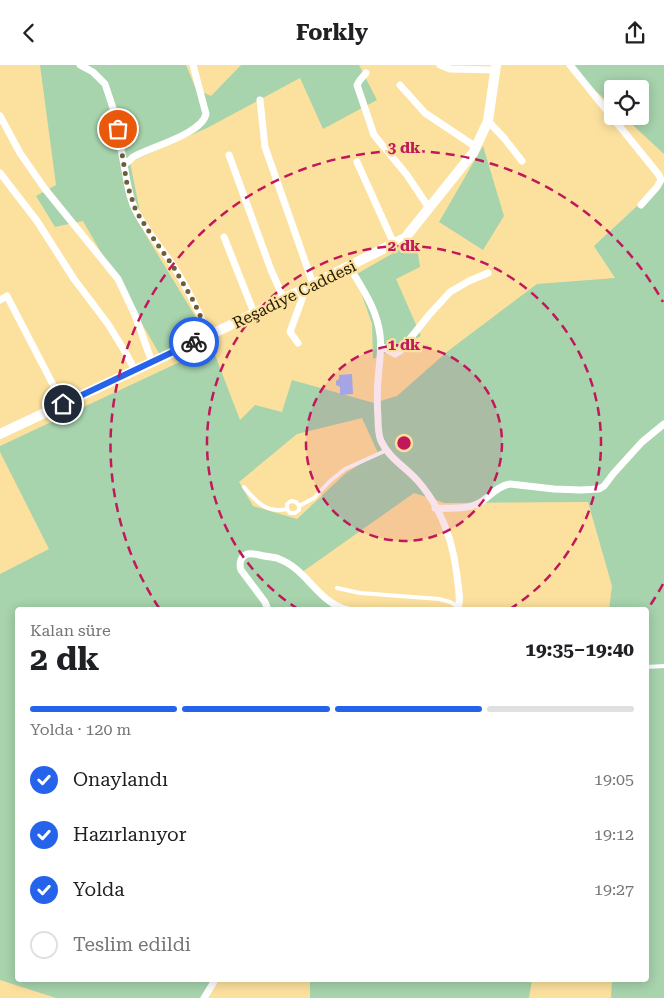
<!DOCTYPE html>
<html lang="tr">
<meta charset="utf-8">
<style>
body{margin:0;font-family:"Roboto Serif",serif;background:#f6f6f6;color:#202124;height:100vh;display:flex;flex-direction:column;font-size:19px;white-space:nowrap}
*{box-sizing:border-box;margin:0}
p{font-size:16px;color:#757577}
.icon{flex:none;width:28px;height:28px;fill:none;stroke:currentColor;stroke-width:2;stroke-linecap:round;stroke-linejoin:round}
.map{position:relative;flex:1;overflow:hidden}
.drawer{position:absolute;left:15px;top:542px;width:634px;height:375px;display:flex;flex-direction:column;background:#fff;border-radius:5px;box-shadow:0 2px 12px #0003}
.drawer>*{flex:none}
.buttons{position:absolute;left:604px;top:15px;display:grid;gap:10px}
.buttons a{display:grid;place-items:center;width:45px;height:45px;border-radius:5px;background:#fff;box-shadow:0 2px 12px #0003;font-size:25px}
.pin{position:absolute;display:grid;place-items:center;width:42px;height:42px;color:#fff;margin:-21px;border:2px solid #fff;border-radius:50%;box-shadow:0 1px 5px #0007}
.courier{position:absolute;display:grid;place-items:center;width:50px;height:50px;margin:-25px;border:4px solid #2563eb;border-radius:50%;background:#fff;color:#222;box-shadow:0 1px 6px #0007}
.overview em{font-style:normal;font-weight:700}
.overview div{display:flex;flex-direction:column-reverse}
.overview{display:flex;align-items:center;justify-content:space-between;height:85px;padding:0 15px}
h1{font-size:32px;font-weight:700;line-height:38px}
.bar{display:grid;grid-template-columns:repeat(4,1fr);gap:8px 5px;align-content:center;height:60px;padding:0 15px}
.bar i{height:6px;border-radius:4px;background:#e0e0e0}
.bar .active{background:#2563eb}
.bar p{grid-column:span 4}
ol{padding:0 15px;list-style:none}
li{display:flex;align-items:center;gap:15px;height:55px}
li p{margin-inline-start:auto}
li .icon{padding:5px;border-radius:50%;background:#2563eb;color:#fff;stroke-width:4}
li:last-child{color:#757577}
li i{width:28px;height:28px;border:2px solid #e0e0e0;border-radius:50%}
header{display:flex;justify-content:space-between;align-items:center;height:65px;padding:0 15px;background:#fff;font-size:22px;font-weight:700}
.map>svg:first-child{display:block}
.green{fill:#a7d3ad;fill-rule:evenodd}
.water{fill:#a1b9f9}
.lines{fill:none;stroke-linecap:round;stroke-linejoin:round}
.lane{stroke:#fff;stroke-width:4}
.street{stroke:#fff;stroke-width:7}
.secondary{stroke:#fff;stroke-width:10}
.done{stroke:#6e5e37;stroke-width:5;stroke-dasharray:0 9}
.route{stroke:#2563eb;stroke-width:6}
.ring{fill:none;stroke:#c2185b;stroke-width:2.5;stroke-dasharray:9 6}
.labels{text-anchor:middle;stroke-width:4.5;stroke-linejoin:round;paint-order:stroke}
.street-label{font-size:16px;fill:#221800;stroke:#fce19e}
.centre{fill:#c2185b;stroke:#fce19e;stroke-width:2.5}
.ring-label{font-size:15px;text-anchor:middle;font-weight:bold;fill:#c2185b;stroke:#fce19e;stroke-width:4.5;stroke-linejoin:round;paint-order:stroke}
</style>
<header><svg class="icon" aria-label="back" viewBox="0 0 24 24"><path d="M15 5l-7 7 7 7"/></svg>Forkly<svg class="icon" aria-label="share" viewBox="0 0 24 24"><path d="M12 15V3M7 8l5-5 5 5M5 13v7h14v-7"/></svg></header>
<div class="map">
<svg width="664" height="933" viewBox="0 0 664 933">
<rect width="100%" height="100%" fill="#fce19e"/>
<path class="green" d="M40,0H186L196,24L211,31L241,0H359L377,35L323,64L300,13L207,63L130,97L144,167L203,264L160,290L83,156L55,162L36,131L56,120Z
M568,0H664V89L623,51H640V24H612V41Z
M483,81L504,151L483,185L439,157Z
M664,116V933H611L612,915H646V545H609L612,521L588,437L445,438L414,428L298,510L339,545H18V915H219L207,933H56L0,915V509L49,484L0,387V381L212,282L240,355L255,340L282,347L292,315L374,338L397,331L448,286L537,219L615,213L594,181ZM362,353L378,388L346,408L297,454L253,441L239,417L297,369Z
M416,175L420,202L396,214L421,271L373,294L372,259L355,210Z
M310,915H532L529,933H310Z"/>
<path class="water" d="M352,309L353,329L340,330V322L336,320V316L339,314V310Z"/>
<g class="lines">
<path class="lane" d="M244,422C255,436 267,449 287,444L290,448H295L299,445V441L296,437L291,436L287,439V444
M299,441L314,433L330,416L345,404L387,385
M337,523L360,528L439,534L450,537L459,542
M646,602L664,601"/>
<path class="street" d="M80,0L93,7L105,19L114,46L124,100
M193,0L206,49C202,69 150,82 133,92C130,95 127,98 124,100C127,115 129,135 137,148C147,167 162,184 174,202C188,224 199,247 209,270
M440,0L450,4L495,5
M570,0L659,110L661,115L657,122L641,140
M366,8L360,15L357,20L374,70L407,110L429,143
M400,20L425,48L476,82
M260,35L265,82L313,219
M0,51L20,88L45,124L118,214L135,250L152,297
M488,56L504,73L522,96
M229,90L271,205L284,234
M357,97L394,179
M0,108L37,156L74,214L108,259L124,285L135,305
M224,172L254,248
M349,201C362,223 377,244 380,270C382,285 379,300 378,315C377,328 377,340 378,353C378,361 378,369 381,376C388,392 405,402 417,415C441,442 453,476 457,511C458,522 462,536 457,545
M0,235L7,231L63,339
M298,278L290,267L306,223
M381,281L395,289L400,286L429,250L450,227L469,216L488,208
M435,443C449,443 467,445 479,438C490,432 497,421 510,419L554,424L581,425L599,424L604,421L613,409L642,377L664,359
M268,545L265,537L241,505C239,499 240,491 248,489C253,488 259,490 264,491C269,492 275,492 279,494C307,504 318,538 348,545
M204,933L215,915"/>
<path class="secondary" d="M0,369L237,257L405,173L473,88L488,56L496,0"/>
</g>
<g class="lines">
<path class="done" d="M118,64L127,119L136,146L155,176L173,201L194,237L209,270L194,277"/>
<path class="route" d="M63,339L194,277"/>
</g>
<circle cx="404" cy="378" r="98" fill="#c2185b" fill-opacity=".12"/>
<g class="ring">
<circle cx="404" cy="378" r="98"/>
<path d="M298 544A197 197 0 1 1 510 544"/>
<path d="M663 519A295 295 0 0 1 647 545M159 543A295 295 0 1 1 663 237"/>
</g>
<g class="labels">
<g class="street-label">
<text transform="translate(294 229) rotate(-26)" y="6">Reşadiye Caddesi</text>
</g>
</g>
<circle cx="404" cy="378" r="8" class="centre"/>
<g class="ring-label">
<text x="404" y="88">3 dk</text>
<text x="404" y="186">2 dk</text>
<text x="404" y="285">1 dk</text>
</g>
</svg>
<div class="buttons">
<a><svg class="icon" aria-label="locate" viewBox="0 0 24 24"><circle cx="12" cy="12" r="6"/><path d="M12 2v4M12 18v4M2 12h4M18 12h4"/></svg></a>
</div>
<div class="pin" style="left:118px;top:64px;background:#ea580c"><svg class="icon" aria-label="bag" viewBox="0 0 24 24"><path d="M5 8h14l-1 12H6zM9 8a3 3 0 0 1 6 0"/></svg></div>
<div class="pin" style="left:63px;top:339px;background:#1f2937"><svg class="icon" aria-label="home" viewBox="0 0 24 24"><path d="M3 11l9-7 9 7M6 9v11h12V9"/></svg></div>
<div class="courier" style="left:194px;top:277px"><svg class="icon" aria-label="bike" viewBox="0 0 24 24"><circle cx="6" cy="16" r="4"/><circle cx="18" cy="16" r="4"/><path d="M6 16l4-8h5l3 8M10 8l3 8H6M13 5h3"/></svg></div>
<section class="drawer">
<div class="overview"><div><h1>2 dk</h1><p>Kalan süre</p></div><em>19:35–19:40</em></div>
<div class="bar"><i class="active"></i><i class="active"></i><i class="active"></i><i></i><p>Yolda · 120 m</p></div>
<ol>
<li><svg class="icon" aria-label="check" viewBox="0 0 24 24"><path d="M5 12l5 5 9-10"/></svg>Onaylandı<p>19:05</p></li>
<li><svg class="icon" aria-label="check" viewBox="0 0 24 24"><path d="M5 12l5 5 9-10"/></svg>Hazırlanıyor<p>19:12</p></li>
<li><svg class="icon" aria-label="check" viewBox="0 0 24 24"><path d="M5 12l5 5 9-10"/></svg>Yolda<p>19:27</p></li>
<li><i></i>Teslim edildi</li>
</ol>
</section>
</div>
